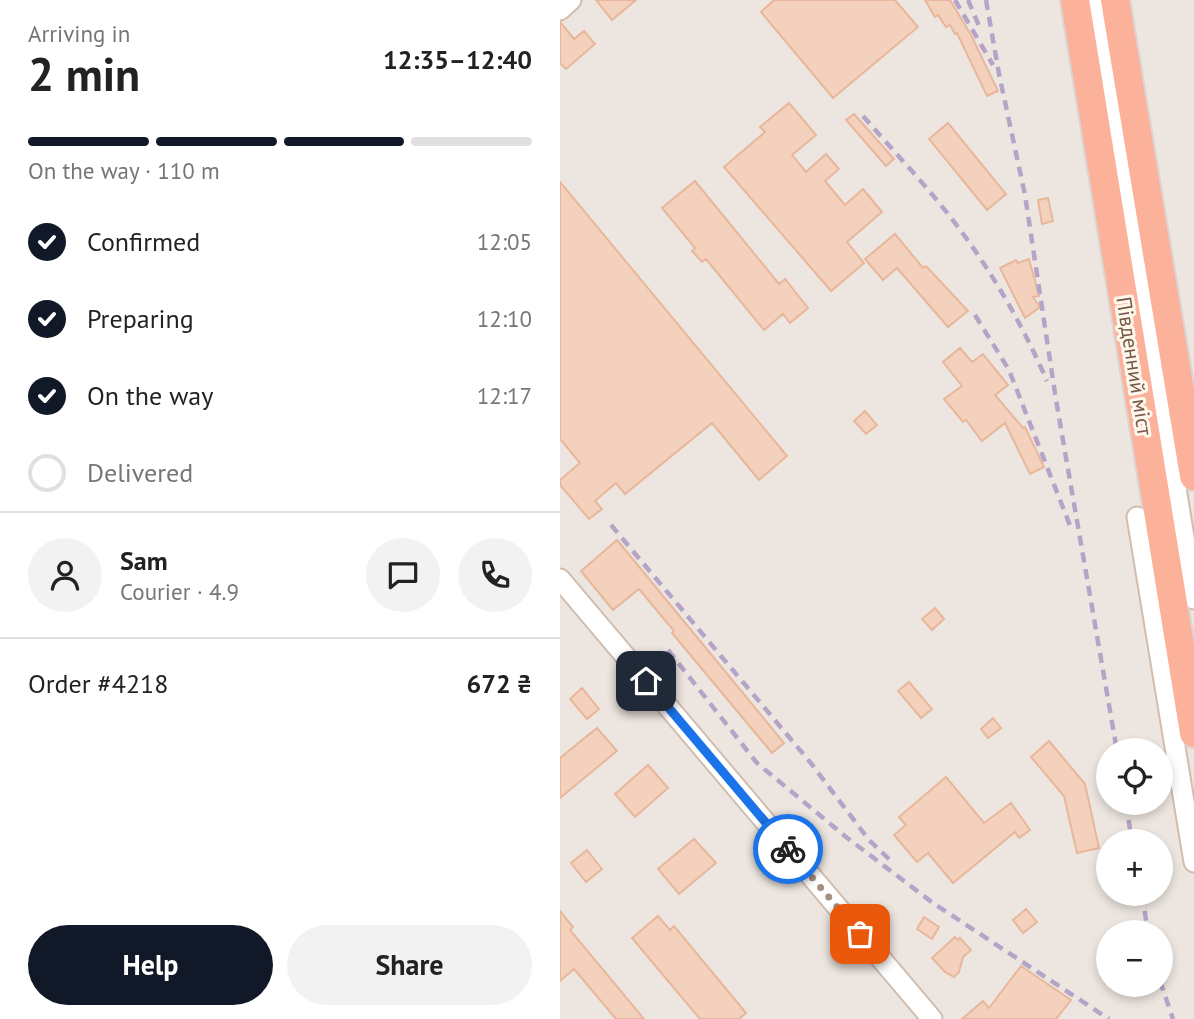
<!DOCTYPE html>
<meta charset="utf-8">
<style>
body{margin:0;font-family:"PT Sans",sans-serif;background:#f2f2f2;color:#222;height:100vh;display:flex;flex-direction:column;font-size:26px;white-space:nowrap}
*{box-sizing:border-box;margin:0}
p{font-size:23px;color:#767676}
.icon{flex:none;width:38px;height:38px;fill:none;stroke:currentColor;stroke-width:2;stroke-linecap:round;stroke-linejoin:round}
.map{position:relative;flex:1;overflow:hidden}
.sheet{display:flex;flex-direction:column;background:#fff;width:560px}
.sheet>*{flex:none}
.buttons{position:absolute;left:536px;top:738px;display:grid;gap:14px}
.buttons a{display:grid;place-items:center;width:77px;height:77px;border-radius:50%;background:#fff;box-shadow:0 4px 10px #0003;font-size:35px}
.pin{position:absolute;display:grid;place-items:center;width:60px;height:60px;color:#fff;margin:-30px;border-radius:14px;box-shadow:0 4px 10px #0006}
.courier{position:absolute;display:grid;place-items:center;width:70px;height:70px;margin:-35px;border:5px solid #1a73e8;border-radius:50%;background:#fff;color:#222;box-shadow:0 2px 9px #0007}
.overview em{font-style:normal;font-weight:700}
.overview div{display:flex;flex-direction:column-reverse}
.overview{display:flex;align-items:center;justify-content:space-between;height:119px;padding:0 28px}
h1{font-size:46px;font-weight:700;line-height:52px}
.bar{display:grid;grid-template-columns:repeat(4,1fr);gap:10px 7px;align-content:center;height:84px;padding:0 28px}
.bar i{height:9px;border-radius:5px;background:#e0e0e0}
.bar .current{background:#111827}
.bar p{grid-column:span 4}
.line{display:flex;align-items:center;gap:18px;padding:0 28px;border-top:2px solid #e0e0e0}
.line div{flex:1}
.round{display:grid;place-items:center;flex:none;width:74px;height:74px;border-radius:37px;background:#f2f2f2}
ol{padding:0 28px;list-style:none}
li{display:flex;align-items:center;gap:21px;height:77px}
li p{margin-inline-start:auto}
li .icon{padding:7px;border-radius:50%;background:#111827;color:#fff;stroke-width:4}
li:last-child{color:#767676}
li i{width:38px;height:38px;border:4px solid #e0e0e0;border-radius:50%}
.button{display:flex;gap:14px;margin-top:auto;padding:14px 28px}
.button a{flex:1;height:80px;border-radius:42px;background:#111827;color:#fff;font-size:28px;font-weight:700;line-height:80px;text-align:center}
.button a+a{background:#f2f2f2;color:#222}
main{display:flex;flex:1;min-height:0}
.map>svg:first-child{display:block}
.industrial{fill:#ede6e0;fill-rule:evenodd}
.building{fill:#f4d1bc;stroke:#e8b79b;stroke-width:2}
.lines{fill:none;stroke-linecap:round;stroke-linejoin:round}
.minor-casing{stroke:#d2bdad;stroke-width:23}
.highway-casing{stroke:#dcd4d0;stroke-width:32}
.minor{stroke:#fff;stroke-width:19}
.highway{stroke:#fbb19a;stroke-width:28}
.rail{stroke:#b6a3c8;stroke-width:4.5;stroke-dasharray:10 7;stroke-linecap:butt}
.done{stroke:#a78f80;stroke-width:7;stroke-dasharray:0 12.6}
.route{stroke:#1a73e8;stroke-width:9}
.labels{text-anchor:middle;stroke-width:6;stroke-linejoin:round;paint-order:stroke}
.street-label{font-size:21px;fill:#785949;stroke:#fff8ed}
</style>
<main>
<section class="sheet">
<div class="overview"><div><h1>2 min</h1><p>Arriving in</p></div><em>12:35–12:40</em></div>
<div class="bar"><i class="current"></i><i class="current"></i><i class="current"></i><i></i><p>On the way · 110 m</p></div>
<ol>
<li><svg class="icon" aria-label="check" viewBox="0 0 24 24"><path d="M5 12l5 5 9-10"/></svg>Confirmed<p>12:05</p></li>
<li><svg class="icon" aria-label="check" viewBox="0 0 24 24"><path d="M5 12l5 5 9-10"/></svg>Preparing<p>12:10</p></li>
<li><svg class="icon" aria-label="check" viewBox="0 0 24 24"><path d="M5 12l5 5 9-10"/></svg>On the way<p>12:17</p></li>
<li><i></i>Delivered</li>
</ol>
<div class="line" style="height:126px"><a class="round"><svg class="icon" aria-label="person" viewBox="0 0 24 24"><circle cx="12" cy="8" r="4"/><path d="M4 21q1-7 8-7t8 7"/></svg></a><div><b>Sam</b><p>Courier · 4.9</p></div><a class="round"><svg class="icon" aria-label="chat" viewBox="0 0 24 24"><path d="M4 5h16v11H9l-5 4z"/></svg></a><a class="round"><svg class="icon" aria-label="phone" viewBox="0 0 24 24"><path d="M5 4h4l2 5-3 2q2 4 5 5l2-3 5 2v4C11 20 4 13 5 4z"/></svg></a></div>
<div class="line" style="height:91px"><div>Order #4218</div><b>672 ₴</b></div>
<div class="button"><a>Help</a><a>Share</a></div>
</section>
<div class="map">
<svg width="634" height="1019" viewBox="0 0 634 1019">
<rect width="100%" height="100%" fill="#fdf4e6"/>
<path class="industrial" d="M0,0H634V1019H0ZM548,751H600V803H548ZM548,842H600V894H548ZM548,933H600V985H548Z"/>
<path class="building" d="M36,0H76L52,20Z
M214,0H335L358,27L273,98L201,12Z
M365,0H390L411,35L438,91L427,96L397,33L395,34L390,25L386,27L378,15L375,17Z
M0,22L14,39L24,31L35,44L6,69L0,63Z
M229,103L256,135L232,155L246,172L266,154L279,169L265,181L285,205L303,189L322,212L287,242L304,263L271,291L164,167L205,132L200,127Z
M294,114L334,159L326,166L286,120Z
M388,123L446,194L427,210L369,139Z
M135,181L219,284L225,279L248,308L230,323L223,314L204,330L146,259L142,262L132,251L135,248L102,208Z
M0,182L227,456L199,480L152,423L65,494L56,483L35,501L42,509L29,519L0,485V480L20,463L0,439Z
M488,198L493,221L482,224L478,200Z
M335,234L363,268L366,266L408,311L388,327L337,268L323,280L305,259Z
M469,259L479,296L473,297L480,307L465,318L440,268L456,260L458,263Z
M400,348L412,362L423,354L448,385L435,395L463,428L465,427L484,467L470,474L445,423L422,441L406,420L403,422L384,399L402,386L383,362Z
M305,411L317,425L306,434L294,421Z
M57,540L224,743L212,753L112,633L114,631L79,589L53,610L21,571Z
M375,608L384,619L372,630L362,619Z
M349,682L372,709L361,718L338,691Z
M22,688L39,709L27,719L10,699Z
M433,718L441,728L428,738L421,729Z
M37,728L57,751L0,798V758Z
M489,741L525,784L539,848L517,853L504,796L471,757Z
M88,765L108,788L75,817L55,794Z
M386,777L424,823L451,803L470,830L459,838L455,832L393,883L368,853L357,862L334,835L346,825L339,817Z
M134,839L156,863L119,894L98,869Z
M27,850L42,869L26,882L11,863Z
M466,909L477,922L463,933L453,920Z
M0,911L13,927L10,930L84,1019H56L14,969L0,981Z
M98,916L110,930L114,926L186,1013L179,1019H140L72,938Z
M364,917L379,927L372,939L357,929Z
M395,937L398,940L400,938L411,950L403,957L399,972L394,977L385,972L372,958Z
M461,966L511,1000L496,1019H402L423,1001L429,1008Z"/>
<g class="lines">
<defs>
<path id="minor" d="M537,0L634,599
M0,10L11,0
M577,517L634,862
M0,579L372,1019"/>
<path id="highway" d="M515,0L634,733
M555,0L634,476"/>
</defs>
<use href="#minor" class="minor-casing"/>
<use href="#highway" class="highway-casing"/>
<use href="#minor" class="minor"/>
<use href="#highway" class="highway"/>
<path class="rail" d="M395,0L433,65
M408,0L419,26
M426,0L439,74L465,195L496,400L557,751
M303,116C335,153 369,188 398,227C434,275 463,326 487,381
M415,315L449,370L511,528
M51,525L250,762L309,840L331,861
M108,650L197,763L286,837L373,903L549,1019
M566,803L572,842
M582,894L588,933
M600,981L613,1019"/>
</g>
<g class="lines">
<path class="done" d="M228,849L300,934"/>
<path class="route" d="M86,681L228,849"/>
</g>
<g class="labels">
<g class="street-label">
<text transform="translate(574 366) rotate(81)" y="7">Південний міст</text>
</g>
</g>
</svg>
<div class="buttons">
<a><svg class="icon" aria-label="locate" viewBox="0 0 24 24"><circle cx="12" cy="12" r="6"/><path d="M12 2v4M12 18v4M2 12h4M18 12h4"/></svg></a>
<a>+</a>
<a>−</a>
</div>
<div class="pin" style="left:300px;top:934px;background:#ea580c"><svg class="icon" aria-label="bag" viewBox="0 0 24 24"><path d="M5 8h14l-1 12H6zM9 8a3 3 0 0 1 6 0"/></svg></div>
<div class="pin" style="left:86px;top:681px;background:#1f2937"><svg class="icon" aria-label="home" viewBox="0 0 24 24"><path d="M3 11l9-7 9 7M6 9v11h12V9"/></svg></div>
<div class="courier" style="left:228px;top:849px"><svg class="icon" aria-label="bike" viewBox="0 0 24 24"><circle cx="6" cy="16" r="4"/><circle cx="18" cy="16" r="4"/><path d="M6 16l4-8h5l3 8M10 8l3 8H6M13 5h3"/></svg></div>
</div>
</main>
